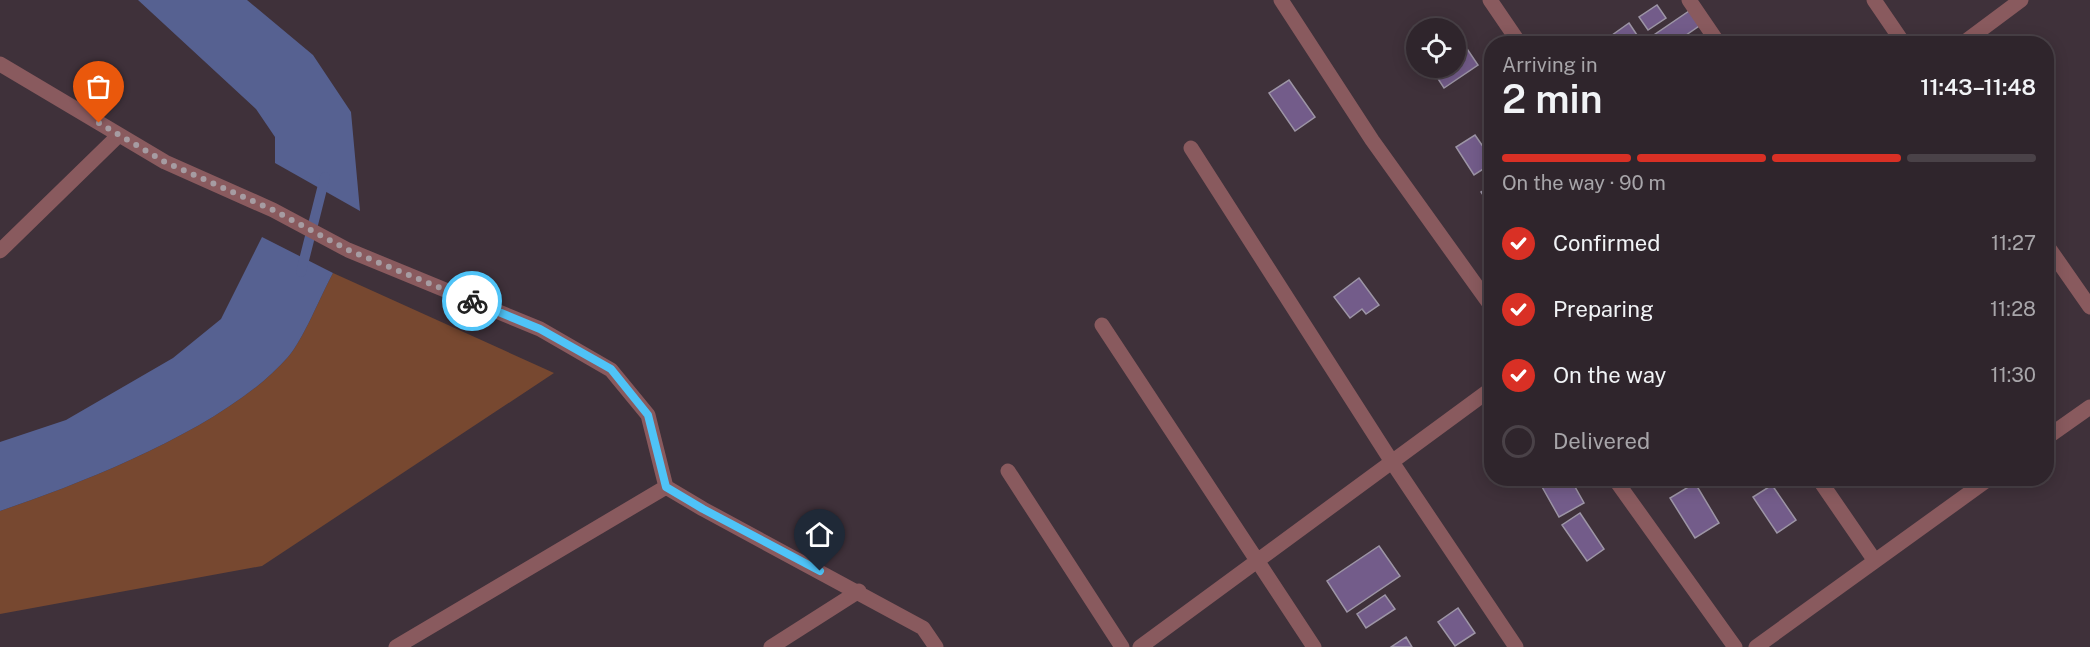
<!DOCTYPE html>
<meta charset="utf-8">
<style>
body{margin:0;font-family:"Public Sans",sans-serif;background:#3b3138;color:#f1f3f6;height:100vh;display:flex;flex-direction:column;font-size:22px;white-space:nowrap}
*{box-sizing:border-box;margin:0}
p{font-size:20px;color:#a7a5a9}
.icon{flex:none;width:33px;height:33px;fill:none;stroke:currentColor;stroke-width:2;stroke-linecap:round;stroke-linejoin:round}
.map{position:relative;flex:1;overflow:hidden}
.drawer{position:absolute;left:1484px;top:36px;width:570px;height:450px;display:flex;flex-direction:column;background:#2f252c;border-radius:24px;box-shadow:0 3px 15px #0003,0 0 0 2px #4a4248}
.drawer>*{flex:none}
.buttons{position:absolute;left:1406px;top:18px;display:grid;gap:12px}
.buttons a{display:grid;place-items:center;width:60px;height:60px;border-radius:50%;background:#2f252c;box-shadow:0 3px 15px #0003,0 0 0 2px #4a4248;font-size:30px}
.pin{position:absolute;display:grid;place-items:center;width:51px;height:51px;color:#fff;margin:-62px -26px;border-radius:50% 50% 50% 0;rotate:-45deg;box-shadow:0 0 6px #0007}
.pin .icon{rotate:45deg}
.courier{position:absolute;display:grid;place-items:center;width:60px;height:60px;margin:-30px;border:4px solid #4fc3f7;border-radius:50%;background:#fff;color:#222;box-shadow:0 2px 8px #0007}
.headline em{font-style:normal;font-weight:600}
.headline div{display:flex;flex-direction:column-reverse}
.headline{display:flex;align-items:center;justify-content:space-between;height:102px;padding:0 18px}
h1{font-size:39px;font-weight:600;line-height:45px}
.bar{display:grid;grid-template-columns:repeat(4,1fr);gap:9px 6px;align-content:center;height:72px;padding:0 18px}
.bar i{height:8px;border-radius:4px;background:#4a4248}
.bar .selected{background:#d93025}
.bar p{grid-column:span 4}
ol{padding:0 18px;list-style:none}
li{display:flex;align-items:center;gap:18px;height:66px}
li p{margin-inline-start:auto}
li .icon{padding:6px;border-radius:50%;background:#d93025;color:#fff;stroke-width:4}
li:last-child{color:#a7a5a9}
li i{width:33px;height:33px;border:3px solid #4a4248;border-radius:50%}
.map>svg:first-child{display:block}
.green{fill:#774830}
.water{fill:#566191}
.lines{fill:none;stroke-linecap:round;stroke-linejoin:round}
.stream{stroke:#566191;stroke-width:10}
.building{fill:#735c8a;stroke:#9d95a6;stroke-width:1.5}
.minor{stroke:#895a5e;stroke-width:15}
.done{stroke:#a69ca2;stroke-width:6;stroke-dasharray:0 10.8}
.route{stroke:#4fc3f7;stroke-width:8}
</style>
<div class="map">
<svg width="2090" height="647" viewBox="0 0 2090 647">
<rect width="100%" height="100%" fill="#3f313a"/>
<path class="green" d="M333,273L554,373L262,566L0,614V511C86,482 228,426 288,357C303,340 321,295 333,273Z"/>
<path class="water" d="M138,0H247L313,55L351,112L360,211L275,163V137L256,109Z
M262,237L333,273C321,295 303,340 288,357C228,426 86,482 0,511V442L66,420L173,358L221,319Z"/>
<g class="lines">
<path class="stream" d="M301,272L325,177"/>
</g>
<path class="building" d="M1657,5L1666,18L1648,30L1639,17Z
M1692,9L1702,24L1673,44H1652L1648,39Z
M1629,23L1643,44H1611L1608,38Z
M1457,34L1478,65L1444,88L1431,68H1455Z
M1289,80L1315,117L1295,131L1269,93Z
M1475,135L1491,158V164L1474,175L1456,147Z
M1491,186V207L1481,192Z
M1359,278L1379,305L1366,314L1362,309L1350,318L1334,297Z
M1552,478H1570L1584,503L1559,517L1541,485Z
M1695,483L1719,523L1695,538L1670,498Z
M1772,485L1796,520L1777,533L1753,497Z
M1580,513L1604,549L1587,561L1562,525Z
M1379,546L1400,576L1347,612L1327,581Z
M1385,595L1395,609L1366,628L1357,614Z
M1458,608L1475,633L1455,646L1438,622Z
M1406,637L1412,647H1391Z"/>
<g class="lines">
<path class="minor" d="M1281,0L1372,140L1491,306
M1490,0L1520,44
M1689,0L1719,44
M1874,0L1904,44
M1962,44L2021,0
M0,64L165,162L273,210L348,250L540,329L611,370L648,415L666,487
M1191,148L1392,462L1516,647
M2046,244L2090,307
M0,251L119,135
M1102,325L1314,647
M2046,438L2090,407
M1008,471L1122,647
M1614,478L1735,647
M1818,478L1875,561
M396,647L666,487L703,509L923,628L936,647
M771,647L859,591
M1140,647L1491,389
M1756,647L1990,478"/>
</g>
<g class="lines">
<path class="done" d="M99,123L165,162L273,210L348,250L472,301"/>
<path class="route" d="M472,301L540,329L611,369L648,415L666,487L703,509L820,571"/>
</g>
</svg>
<div class="buttons">
<a><svg class="icon" aria-label="locate" viewBox="0 0 24 24"><circle cx="12" cy="12" r="6"/><path d="M12 2v4M12 18v4M2 12h4M18 12h4"/></svg></a>
</div>
<div class="pin" style="left:99px;top:123px;background:#ea580c"><svg class="icon" aria-label="bag" viewBox="0 0 24 24"><path d="M5 8h14l-1 12H6zM9 8a3 3 0 0 1 6 0"/></svg></div>
<div class="pin" style="left:820px;top:571px;background:#1f2937"><svg class="icon" aria-label="home" viewBox="0 0 24 24"><path d="M3 11l9-7 9 7M6 9v11h12V9"/></svg></div>
<div class="courier" style="left:472px;top:301px"><svg class="icon" aria-label="bike" viewBox="0 0 24 24"><circle cx="6" cy="16" r="4"/><circle cx="18" cy="16" r="4"/><path d="M6 16l4-8h5l3 8M10 8l3 8H6M13 5h3"/></svg></div>
<section class="drawer">
<div class="headline"><div><h1>2 min</h1><p>Arriving in</p></div><em>11:43–11:48</em></div>
<div class="bar"><i class="selected"></i><i class="selected"></i><i class="selected"></i><i></i><p>On the way · 90 m</p></div>
<ol>
<li><svg class="icon" aria-label="check" viewBox="0 0 24 24"><path d="M5 12l5 5 9-10"/></svg>Confirmed<p>11:27</p></li>
<li><svg class="icon" aria-label="check" viewBox="0 0 24 24"><path d="M5 12l5 5 9-10"/></svg>Preparing<p>11:28</p></li>
<li><svg class="icon" aria-label="check" viewBox="0 0 24 24"><path d="M5 12l5 5 9-10"/></svg>On the way<p>11:30</p></li>
<li><i></i>Delivered</li>
</ol>
</section>
</div>
